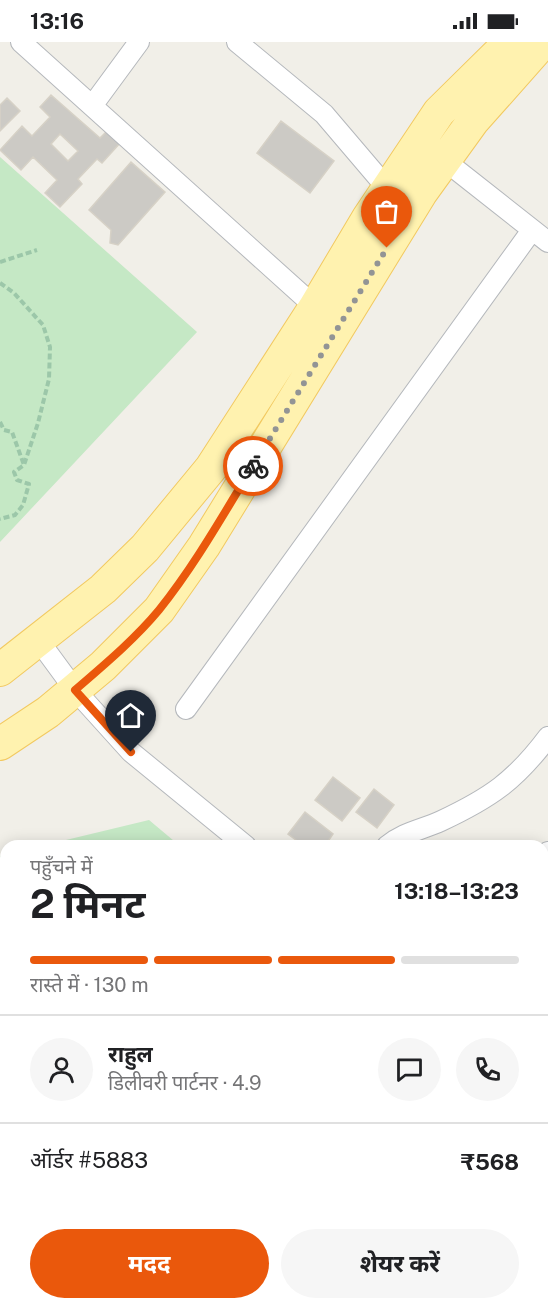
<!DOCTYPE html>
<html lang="hi">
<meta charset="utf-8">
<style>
body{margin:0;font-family:"Public Sans","Noto Sans Devanagari",sans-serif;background:#f6f6f6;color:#202124;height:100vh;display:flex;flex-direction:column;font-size:22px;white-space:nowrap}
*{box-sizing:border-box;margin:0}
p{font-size:20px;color:#757577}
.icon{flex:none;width:33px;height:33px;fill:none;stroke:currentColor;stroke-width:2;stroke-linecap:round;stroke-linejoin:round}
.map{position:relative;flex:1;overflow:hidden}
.details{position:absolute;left:0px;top:798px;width:549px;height:470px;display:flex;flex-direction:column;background:#fff;border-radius:18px 18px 0 0;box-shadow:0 3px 15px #0003}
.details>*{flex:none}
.pin{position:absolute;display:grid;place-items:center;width:51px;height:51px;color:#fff;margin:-62px -26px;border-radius:50% 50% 50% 0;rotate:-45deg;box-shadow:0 0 6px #0007}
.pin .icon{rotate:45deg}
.courier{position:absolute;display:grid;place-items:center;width:60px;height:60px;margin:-30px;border:4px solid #ea580c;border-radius:50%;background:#fff;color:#222;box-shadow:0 2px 8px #0007}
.overview em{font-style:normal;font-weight:700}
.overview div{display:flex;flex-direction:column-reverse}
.overview{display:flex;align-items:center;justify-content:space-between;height:102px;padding:0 30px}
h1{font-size:39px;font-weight:700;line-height:45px}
.bar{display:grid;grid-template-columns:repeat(4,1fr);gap:9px 6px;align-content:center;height:72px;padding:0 30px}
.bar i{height:8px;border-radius:4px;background:#e0e0e0}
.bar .on{background:#ea580c}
.bar p{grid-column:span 4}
.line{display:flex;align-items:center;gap:15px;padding:0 30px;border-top:2px solid #e0e0e0}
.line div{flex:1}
.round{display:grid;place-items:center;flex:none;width:63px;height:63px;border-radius:32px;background:#f6f6f6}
.action{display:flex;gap:12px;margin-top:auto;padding:12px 30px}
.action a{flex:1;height:69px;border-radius:36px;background:#ea580c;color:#fff;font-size:24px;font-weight:700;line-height:69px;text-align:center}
.action a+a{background:#f6f6f6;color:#202124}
.status{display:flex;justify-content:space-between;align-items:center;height:42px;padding:0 30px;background:#fff;direction:ltr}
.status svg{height:16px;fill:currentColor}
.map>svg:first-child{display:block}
.green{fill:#c5e8c5}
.building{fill:#cccac5;stroke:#d6d1c6;stroke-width:1.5;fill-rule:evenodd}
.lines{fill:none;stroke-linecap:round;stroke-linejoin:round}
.minor-casing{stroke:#b5b8bc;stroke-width:22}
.primary-casing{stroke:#f2c960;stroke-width:34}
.path{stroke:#9cc7a9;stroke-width:4;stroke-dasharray:6 3;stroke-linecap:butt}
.minor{stroke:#fff;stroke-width:20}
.primary{stroke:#fff2af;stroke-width:32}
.done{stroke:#929495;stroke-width:6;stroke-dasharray:0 10.8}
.route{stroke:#ea580c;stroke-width:8}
</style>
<div class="status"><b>13:16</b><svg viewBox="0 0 49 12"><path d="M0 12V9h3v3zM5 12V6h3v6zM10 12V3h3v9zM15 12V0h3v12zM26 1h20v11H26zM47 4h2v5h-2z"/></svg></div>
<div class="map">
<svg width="548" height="1267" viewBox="0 0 548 1267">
<rect width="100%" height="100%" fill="#f1efe8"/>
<path class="green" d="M0,115L197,290L0,500Z
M149,778L180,804H40H41Z
M6,812V1049H4L0,1035V814Z
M132,1262H230L215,1264V1267H133Z"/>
<path class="building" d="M51,53L100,96L108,88L121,100L102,121L97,117L78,137L82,142L60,165L45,151L57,138L33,115L21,128L0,108L22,84L32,94L50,75L40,65ZM60,92L78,109L68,119L51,102Z
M7,56L20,69L0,89V63Z
M281,79L334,119L310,151L257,111Z
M131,120L165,150L118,203L110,201L111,188L89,168Z
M333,735L360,756L342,779L315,758Z
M374,747L394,763L377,786L356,770Z
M305,770L333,792L325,804H304L288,792Z
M544,821L548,825V849L543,845Z
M543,878L548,882V918L543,914Z
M6,893V944H3L0,894Z
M543,957L548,961V973L543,980Z
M548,1180V1193H543L545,1181Z
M543,1242H548V1267H539L538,1262H543Z
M121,1262L122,1267H96L120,1262Z
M262,1262H333L334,1267H263Z
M337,1262H370L344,1267H338Z
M398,1262H467L469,1267H399Z
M522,1262L524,1267H502L503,1264Z"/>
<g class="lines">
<defs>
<path id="minor" d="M21,0L322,271
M237,0L324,72L387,146
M92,64L139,0
M444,118L548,200
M39,599L75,648L131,710L246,804
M186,667L532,188
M387,804C404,790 421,788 441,779C490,756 515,739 548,695
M543,816L548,810
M543,1012L548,1005
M543,1049L548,1053
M0,1160L6,1159
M0,1218L6,1245
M10,1262L11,1267"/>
<path id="primary" d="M0,628L103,547L145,506L211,426L315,265L368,176L439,70L510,0
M0,702L48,670L103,624L159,568L204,504L421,151L473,79L543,0"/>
</defs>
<use href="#minor" class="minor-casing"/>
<use href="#primary" class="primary-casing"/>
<path class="path" d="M0,220L37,208
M0,241L14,251L43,283L50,305L49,337L38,381L24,423L14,430L17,438L29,442L23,463L15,473L0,477
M0,380L4,388L12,390L24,423"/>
<use href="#minor" class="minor"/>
<use href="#primary" class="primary"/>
</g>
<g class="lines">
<path class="done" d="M253,424L387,206"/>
<path class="route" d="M131,710L75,648C104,623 135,597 159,568C195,523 223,473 253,424"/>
</g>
</svg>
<div class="pin" style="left:387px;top:206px;background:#ea580c"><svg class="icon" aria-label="bag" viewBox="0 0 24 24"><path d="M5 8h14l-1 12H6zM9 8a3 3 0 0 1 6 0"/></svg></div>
<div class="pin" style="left:131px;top:710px;background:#1f2937"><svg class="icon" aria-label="home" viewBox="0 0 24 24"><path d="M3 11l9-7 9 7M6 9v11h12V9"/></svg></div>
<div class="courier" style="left:253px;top:424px"><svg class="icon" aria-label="bike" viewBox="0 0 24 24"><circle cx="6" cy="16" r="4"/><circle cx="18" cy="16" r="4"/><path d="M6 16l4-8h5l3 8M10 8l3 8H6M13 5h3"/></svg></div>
<section class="details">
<div class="overview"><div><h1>2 मिनट</h1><p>पहुँचने में</p></div><em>13:18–13:23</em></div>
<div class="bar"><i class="on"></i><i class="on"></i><i class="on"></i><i></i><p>रास्ते में · 130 m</p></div>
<div class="line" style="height:108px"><a class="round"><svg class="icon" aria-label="person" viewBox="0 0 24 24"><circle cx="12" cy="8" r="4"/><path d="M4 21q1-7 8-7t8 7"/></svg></a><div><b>राहुल</b><p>डिलीवरी पार्टनर · 4.9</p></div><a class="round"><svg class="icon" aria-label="chat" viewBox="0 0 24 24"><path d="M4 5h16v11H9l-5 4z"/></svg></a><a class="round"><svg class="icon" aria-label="phone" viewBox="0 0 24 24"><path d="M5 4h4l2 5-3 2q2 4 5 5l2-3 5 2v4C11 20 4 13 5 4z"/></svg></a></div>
<div class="line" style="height:78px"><div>ऑर्डर #5883</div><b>₹568</b></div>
<div class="action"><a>मदद</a><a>शेयर करें</a></div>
</section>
</div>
